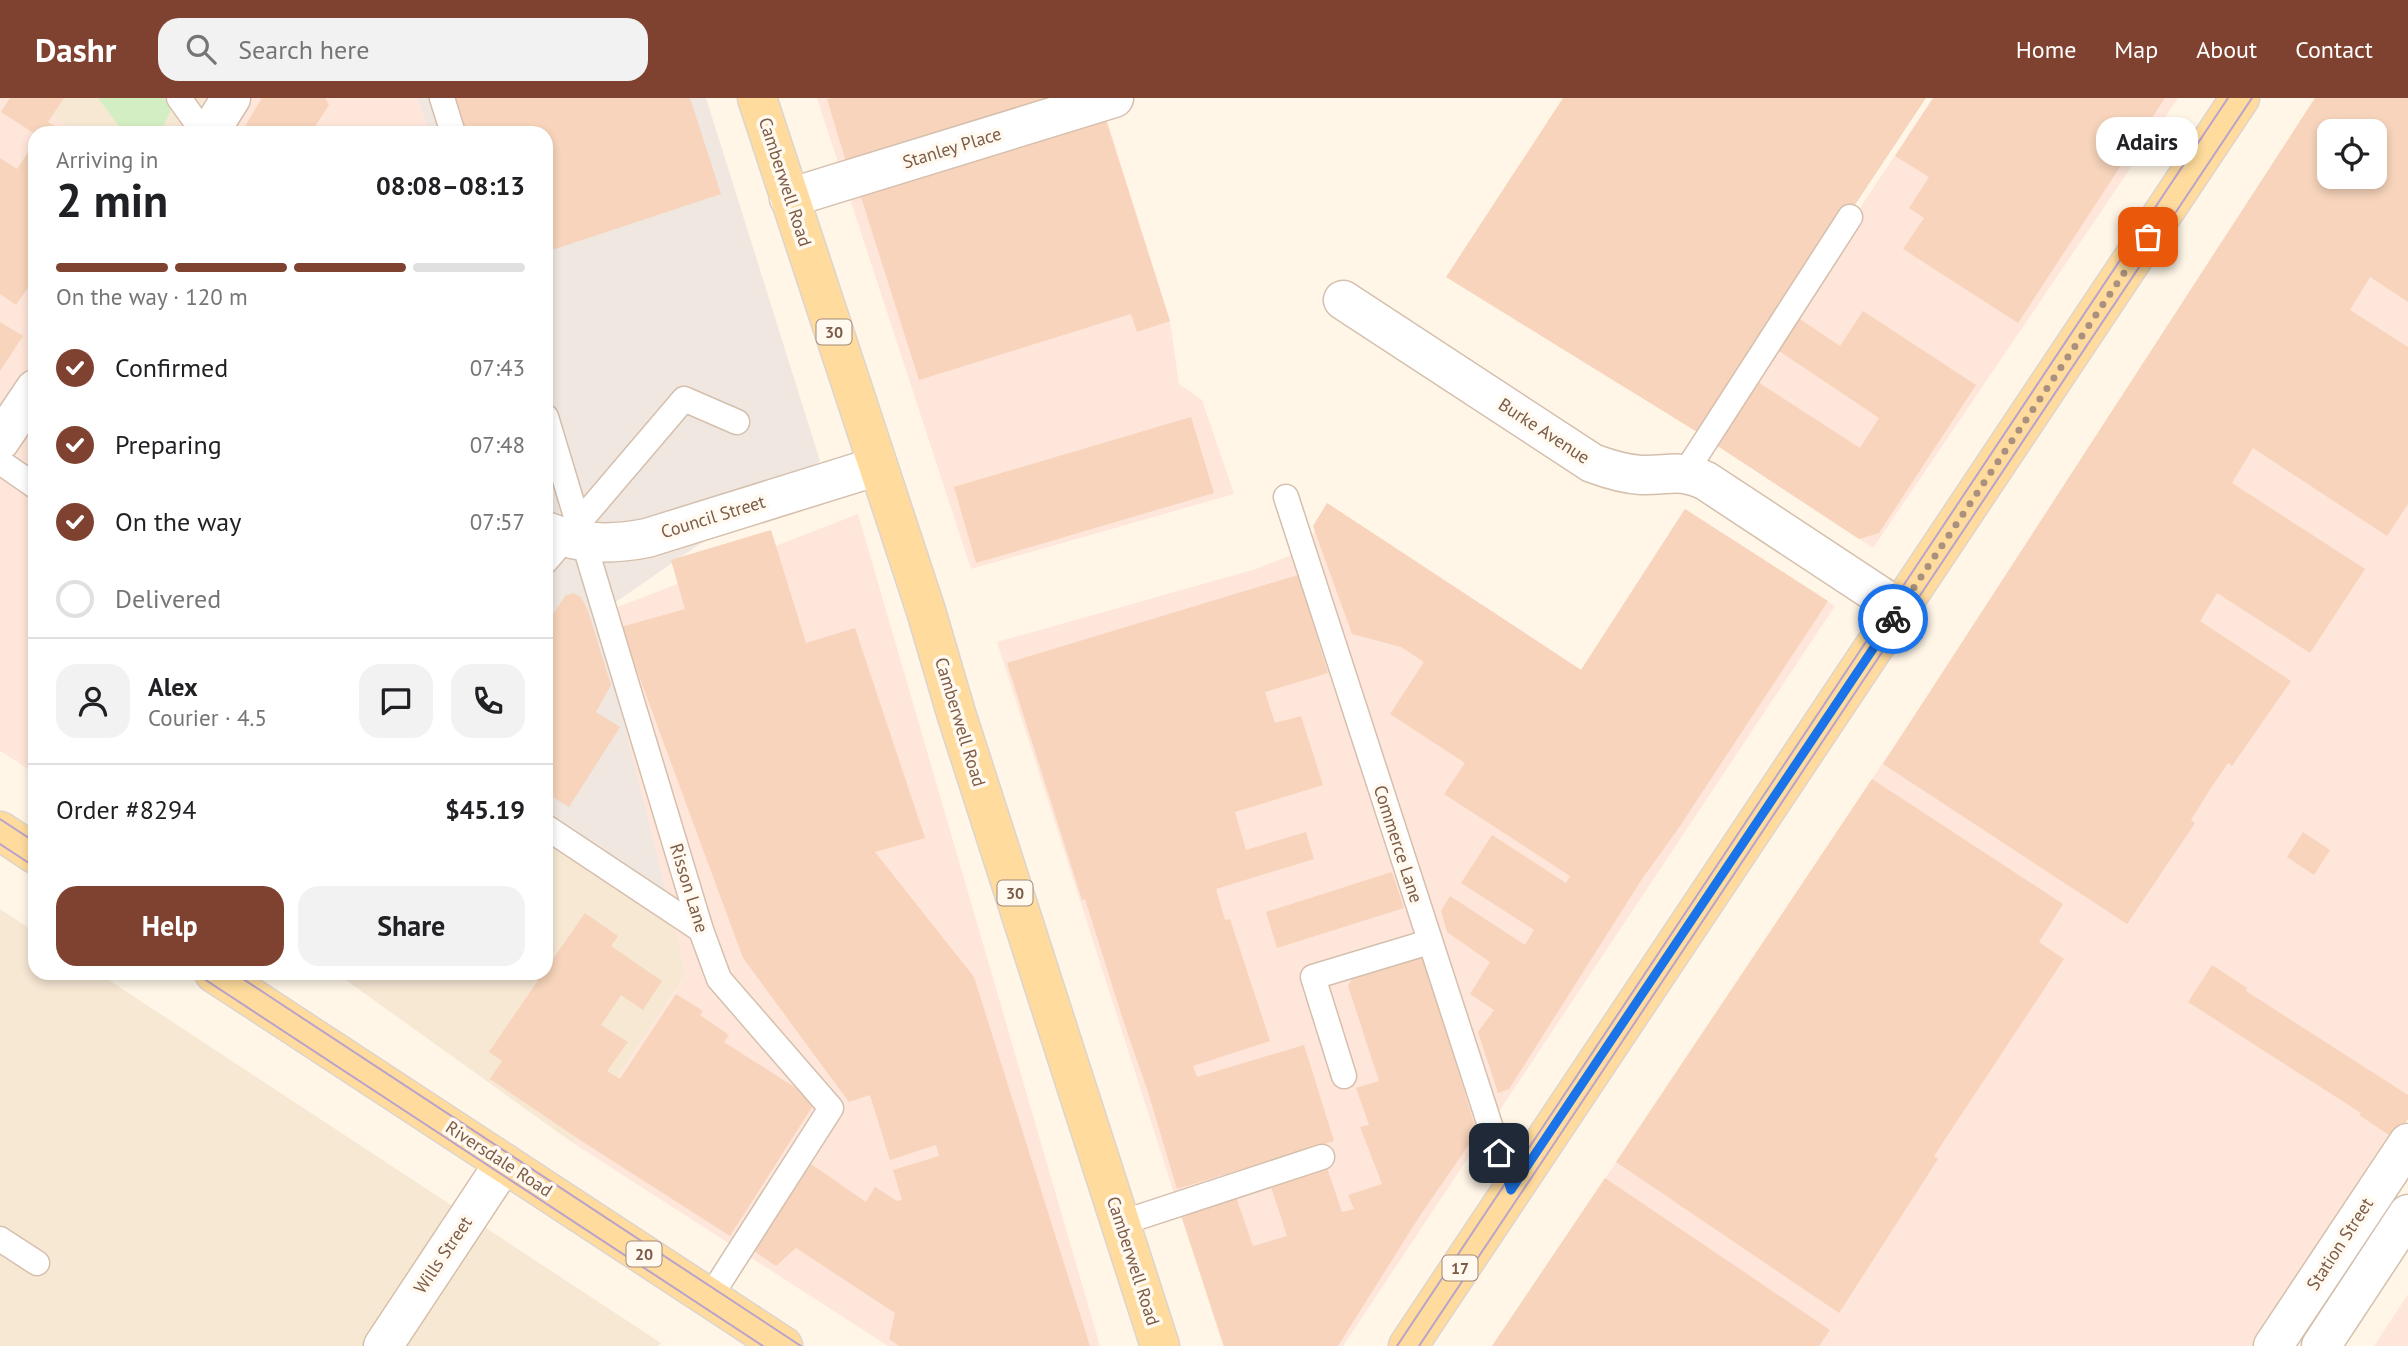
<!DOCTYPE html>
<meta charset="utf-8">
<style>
body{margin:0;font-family:"PT Sans",sans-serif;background:#f2f2f2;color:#202124;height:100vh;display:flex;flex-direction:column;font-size:26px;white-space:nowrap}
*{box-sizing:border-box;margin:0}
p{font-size:23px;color:#757577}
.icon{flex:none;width:38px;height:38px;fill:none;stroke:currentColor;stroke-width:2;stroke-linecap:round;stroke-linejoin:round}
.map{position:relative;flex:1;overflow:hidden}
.drawer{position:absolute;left:28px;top:28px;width:525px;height:854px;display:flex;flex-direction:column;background:#fff;border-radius:21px;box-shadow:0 4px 10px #0003}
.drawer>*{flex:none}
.fabs{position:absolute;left:2317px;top:21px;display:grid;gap:14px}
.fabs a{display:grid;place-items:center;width:70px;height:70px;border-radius:14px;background:#fff;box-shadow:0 4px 10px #0003;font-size:35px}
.pin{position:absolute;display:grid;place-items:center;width:60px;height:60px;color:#fff;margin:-30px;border-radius:14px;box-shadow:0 4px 10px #0006}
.courier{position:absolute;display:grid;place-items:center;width:70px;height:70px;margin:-35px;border:5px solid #1a73e8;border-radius:50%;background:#fff;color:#222;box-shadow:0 2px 9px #0007}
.bubble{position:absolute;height:49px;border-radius:21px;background:#fff;box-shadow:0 4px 10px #0003;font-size:23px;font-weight:700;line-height:49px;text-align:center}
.head em{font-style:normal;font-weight:700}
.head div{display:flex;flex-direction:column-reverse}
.head{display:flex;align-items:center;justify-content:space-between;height:119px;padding:0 28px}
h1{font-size:46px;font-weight:700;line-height:52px}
.bar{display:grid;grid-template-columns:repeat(4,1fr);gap:10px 7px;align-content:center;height:84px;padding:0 28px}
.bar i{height:9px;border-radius:5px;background:#e0e0e0}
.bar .active{background:#804230}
.bar p{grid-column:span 4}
.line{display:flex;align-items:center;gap:18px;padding:0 28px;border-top:2px solid #e0e0e0}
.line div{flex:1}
.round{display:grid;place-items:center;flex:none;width:74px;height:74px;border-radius:21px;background:#f2f2f2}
ol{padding:0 28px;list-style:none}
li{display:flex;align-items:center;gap:21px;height:77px}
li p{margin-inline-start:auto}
li .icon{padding:7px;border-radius:50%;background:#804230;color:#fff;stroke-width:4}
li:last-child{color:#757577}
li i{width:38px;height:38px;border:4px solid #e0e0e0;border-radius:50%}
.primary-button{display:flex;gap:14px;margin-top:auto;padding:14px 28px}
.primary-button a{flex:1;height:80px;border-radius:21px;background:#804230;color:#fff;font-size:28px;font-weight:700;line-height:80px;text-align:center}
.primary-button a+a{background:#f2f2f2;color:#202124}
header{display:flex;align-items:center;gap:42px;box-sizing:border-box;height:98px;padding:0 35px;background:#804230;color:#fff}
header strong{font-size:33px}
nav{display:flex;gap:38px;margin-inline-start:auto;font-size:24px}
.search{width:490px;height:63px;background:#f2f2f2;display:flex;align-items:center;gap:18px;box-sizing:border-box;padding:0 24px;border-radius:21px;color:#757577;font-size:26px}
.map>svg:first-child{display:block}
.residential{fill:#f7e8d4}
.commercial{fill:#ffe6da;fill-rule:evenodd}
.industrial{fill:#efe7e0}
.green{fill:#d4eec3}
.building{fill:#f7d4bb;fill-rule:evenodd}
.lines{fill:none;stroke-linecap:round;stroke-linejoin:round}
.service-casing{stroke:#d5bfad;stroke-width:27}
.minor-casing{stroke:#d5bfad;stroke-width:41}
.primary-casing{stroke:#ddd4cf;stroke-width:41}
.service{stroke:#fff;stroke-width:24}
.minor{stroke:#fff;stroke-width:38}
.primary{stroke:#ffdc9d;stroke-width:38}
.tram{stroke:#b9a2cb;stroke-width:2}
.done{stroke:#aa917f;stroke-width:7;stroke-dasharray:0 12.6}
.route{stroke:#1a73e8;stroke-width:9}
.labels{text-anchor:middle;stroke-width:7;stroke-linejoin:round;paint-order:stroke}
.shield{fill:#fff9ef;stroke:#a38a79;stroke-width:2}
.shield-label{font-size:16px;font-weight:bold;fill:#7c5b47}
.street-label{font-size:18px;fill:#7c5b47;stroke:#fff9ef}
</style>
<header>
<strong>Dashr</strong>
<div class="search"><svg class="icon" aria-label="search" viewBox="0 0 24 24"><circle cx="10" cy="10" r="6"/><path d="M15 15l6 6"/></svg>Search here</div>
<nav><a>Home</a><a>Map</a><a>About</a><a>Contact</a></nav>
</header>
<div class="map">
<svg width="2408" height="1248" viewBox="0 0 2408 1248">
<rect width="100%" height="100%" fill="#fff6e7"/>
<path class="residential" d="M23,0H206L186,35H79Z
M546,724L667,798L686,876L573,1045L336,875H546Z
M0,811L35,834V875H98L661,1245L658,1248H0Z"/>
<path class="commercial" d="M0,0H23L79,35H35V675L0,653Z
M206,0H417L430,35H186Z
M817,0H1100L1170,223L1179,286L1202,302L1234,396L971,471Z
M1933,0H2178L1873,450L1702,337L1854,119Z
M2315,0H2408V1013L2255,1248H1492L1673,980L1930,594ZM2329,33H2375V79H2329Z
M1327,405L1581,572L1685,411L1835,508L1343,1248H1223L997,544L1256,471L1306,451Z
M858,416L1100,1248H888L573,1045L686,876L597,517Z
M2408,1196V1248H2374Z"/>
<path class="industrial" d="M417,0H706L820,363L597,517L667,798L546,729V35H430Z"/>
<path class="green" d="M98,0H164L172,10L160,35H124Z"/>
<path class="building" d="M10,0H64L48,24L66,35L35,36L1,14Z
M262,0H325L329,7L312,33L315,35H241Z
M454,0H690L721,96L546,154V35H466Z
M832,0H1058L846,64L827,1Z
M1563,0H1926L1702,337L1446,179Z
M1933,0H2165L2018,225L1903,151L1924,120L1909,110L1929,79L1895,58Z
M2315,0H2408V204L2370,179L2350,212L2408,249V406L2387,438L2253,350L2232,385L2365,471L2310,555L2217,495L2200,523L2291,583L2232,668L2228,665L2209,693L2191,722L2195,725L2127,826L1883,666ZM2329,33H2375V79H2329Z
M1105,19L1170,223L1137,234L1131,216L919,282L860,96Z
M35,44V188L31,185L16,207L0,196V60L17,71Z
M1863,213L1976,287L1879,435L1859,441L1710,343L1758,284L1860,350L1879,320L1779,253L1800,221L1840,248Z
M0,224L23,238L0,273Z
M1191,319L1214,395L976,465L954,389Z
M1327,405L1581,572L1685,411L1828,503L1678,731L1642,781L1509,991L1498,995L1478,934L1494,912L1470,896L1490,864L1447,834L1441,813L1450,798L1525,847L1534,832L1461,785L1492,737L1566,785L1570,778L1444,696L1465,665L1390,616L1424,564L1401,549L1352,536L1313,428Z
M771,432L806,545L855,530L925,740L875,754L974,879L1090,1248H899L889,1241L895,1215L796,1150L776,1168L754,1153L811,1066L866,1104L875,1089L897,1103L902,1102L893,1072L939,1058L936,1047L890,1062L870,997L849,1004L743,860L621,529L685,511L671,462Z
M1298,477L1328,575L1265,594L1275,625L1301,618L1323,687L1235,714L1246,752L1306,734L1314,761L1216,791L1225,822L1230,821L1270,943L1193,968L1197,979L1304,947L1334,1043L1177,1091L1148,994L1124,925L1085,801L1082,802L1007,565Z
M573,495L581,499L588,513L611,587L596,614L620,629L569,709L546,695V527L565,498Z
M1872,681L2063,806L2039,844L2064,861L1934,1058L1938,1061L1839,1215L1616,1064Z
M2303,734L2330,752L2314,777L2287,759Z
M1392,774L1404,810L1277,850L1266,814Z
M585,815L618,838L611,848L662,883L643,912L621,897L601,927L628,944L607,973L620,981L676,896L703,913L700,917L729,937L724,944L816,1003L730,1138L580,1042L490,981L502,963L489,954L543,875H546V871Z
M1423,858L1477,1035L1421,1116L1338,1248H1224L1179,1111L1234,1093L1253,1148L1287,1138L1269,1083L1325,1064L1342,1114L1354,1111L1348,1097L1382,1086L1360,1029L1369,1027L1356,990L1379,983L1348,888L1353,879Z
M2212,867L2247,890L2246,893L2408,997V1021L2395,1041L2359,1017L2361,1015L2188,904Z
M1605,1080L1830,1232L1819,1248H1492Z"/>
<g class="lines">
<defs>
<path id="service" d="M179,0L204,35
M442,0L453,35
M546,319L701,832L719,881L831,1010L710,1199
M0,364L35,388
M1685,375L1850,119
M1286,399L1511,1092
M546,463L684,301L737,324
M546,729L701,832
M1344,978L1313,879L1429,844
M1121,1125L1322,1059
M0,1141L37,1165"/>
<path id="minor" d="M209,35L231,0
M789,100L1114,0
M1343,202L1592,365C1608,371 1624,376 1641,377C1669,378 1679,370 1706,383L1900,511
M0,343L35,291
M546,433C579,447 612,447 647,440L878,368
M383,1248L504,1065
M2273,1248L2408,1045
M2321,1248L2408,1116"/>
<path id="primary" d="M757,0L926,513L956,615L1160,1248
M0,733L35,756
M214,875L783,1248
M1408,1248L2240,0"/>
</defs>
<use href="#service" class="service-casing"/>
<use href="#minor" class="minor-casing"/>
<use href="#primary" class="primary-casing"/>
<use href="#service" class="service"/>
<use href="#minor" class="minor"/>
<use href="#primary" class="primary"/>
<path class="tram" d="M0,721L35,744
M0,746L35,769
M195,875L763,1248
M234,875L801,1248
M1397,1248L2228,0
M1419,1248L2252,0"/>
</g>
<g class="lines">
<path class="done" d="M1893,521L2148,139"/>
<path class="route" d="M1499,1055L1511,1092L1893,521"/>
</g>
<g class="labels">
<g class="shield">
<rect x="816.5" y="221.5" width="35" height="25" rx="5"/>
<rect x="997.5" y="782.5" width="35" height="25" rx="5"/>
<rect x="626.5" y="1143.5" width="35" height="25" rx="5"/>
<rect x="1442.5" y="1157.5" width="35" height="25" rx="5"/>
</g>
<g class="shield-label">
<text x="834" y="240">30</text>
<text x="1015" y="801">30</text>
<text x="644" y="1162">20</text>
<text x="1460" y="1176">17</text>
</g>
<g class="street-label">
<text transform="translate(952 50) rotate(-17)" y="6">Stanley Place</text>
<text transform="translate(785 84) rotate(72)" y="6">Camberwell Road</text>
<text transform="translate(1544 333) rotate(33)" y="6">Burke Avenue</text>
<text transform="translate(713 419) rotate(-17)" y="6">Council Street</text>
<text transform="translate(960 624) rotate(73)" y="6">Camberwell Road</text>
<text transform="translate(1398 746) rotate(72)" y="6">Commerce Lane</text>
<text transform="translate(689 790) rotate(73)" y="6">Risson Lane</text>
<text transform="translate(499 1061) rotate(33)" y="6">Riversdale Road</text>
<text transform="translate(2340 1146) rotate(-57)" y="6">Station Street</text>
<text transform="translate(443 1157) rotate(-56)" y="6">Wills Street</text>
<text transform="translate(1133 1163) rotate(72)" y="6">Camberwell Road</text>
</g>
</g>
</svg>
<div class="fabs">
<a><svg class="icon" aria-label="locate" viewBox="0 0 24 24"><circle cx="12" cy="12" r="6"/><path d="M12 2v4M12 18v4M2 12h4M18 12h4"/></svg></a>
</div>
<div class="pin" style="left:2148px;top:139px;background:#ea580c"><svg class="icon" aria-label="bag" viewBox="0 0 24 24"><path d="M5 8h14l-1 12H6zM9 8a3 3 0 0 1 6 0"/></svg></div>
<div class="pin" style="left:1499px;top:1055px;background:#1f2937"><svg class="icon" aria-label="home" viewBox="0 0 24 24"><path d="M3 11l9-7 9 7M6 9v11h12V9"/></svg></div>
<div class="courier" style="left:1893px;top:521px"><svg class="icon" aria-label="bike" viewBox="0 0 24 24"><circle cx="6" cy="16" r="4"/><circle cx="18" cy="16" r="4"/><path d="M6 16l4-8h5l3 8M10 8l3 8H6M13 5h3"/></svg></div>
<div class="bubble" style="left:2096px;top:19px;width:102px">Adairs</div>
<section class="drawer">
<div class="head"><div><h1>2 min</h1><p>Arriving in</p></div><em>08:08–08:13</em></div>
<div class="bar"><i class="active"></i><i class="active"></i><i class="active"></i><i></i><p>On the way · 120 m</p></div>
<ol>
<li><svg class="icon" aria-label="check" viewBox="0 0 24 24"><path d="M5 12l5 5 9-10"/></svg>Confirmed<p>07:43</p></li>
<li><svg class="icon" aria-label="check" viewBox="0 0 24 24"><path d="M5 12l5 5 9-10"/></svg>Preparing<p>07:48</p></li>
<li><svg class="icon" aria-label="check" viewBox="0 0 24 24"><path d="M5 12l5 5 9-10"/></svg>On the way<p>07:57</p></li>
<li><i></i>Delivered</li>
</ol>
<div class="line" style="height:126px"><a class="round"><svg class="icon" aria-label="person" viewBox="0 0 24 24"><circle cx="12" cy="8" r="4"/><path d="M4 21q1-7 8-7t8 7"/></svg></a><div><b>Alex</b><p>Courier · 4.5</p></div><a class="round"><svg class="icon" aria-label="chat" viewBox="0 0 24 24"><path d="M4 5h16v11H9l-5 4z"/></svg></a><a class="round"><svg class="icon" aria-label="phone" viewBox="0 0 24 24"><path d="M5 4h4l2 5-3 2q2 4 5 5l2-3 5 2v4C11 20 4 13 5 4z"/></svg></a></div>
<div class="line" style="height:91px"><div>Order #8294</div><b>$45.19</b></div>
<div class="primary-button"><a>Help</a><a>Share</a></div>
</section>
</div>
